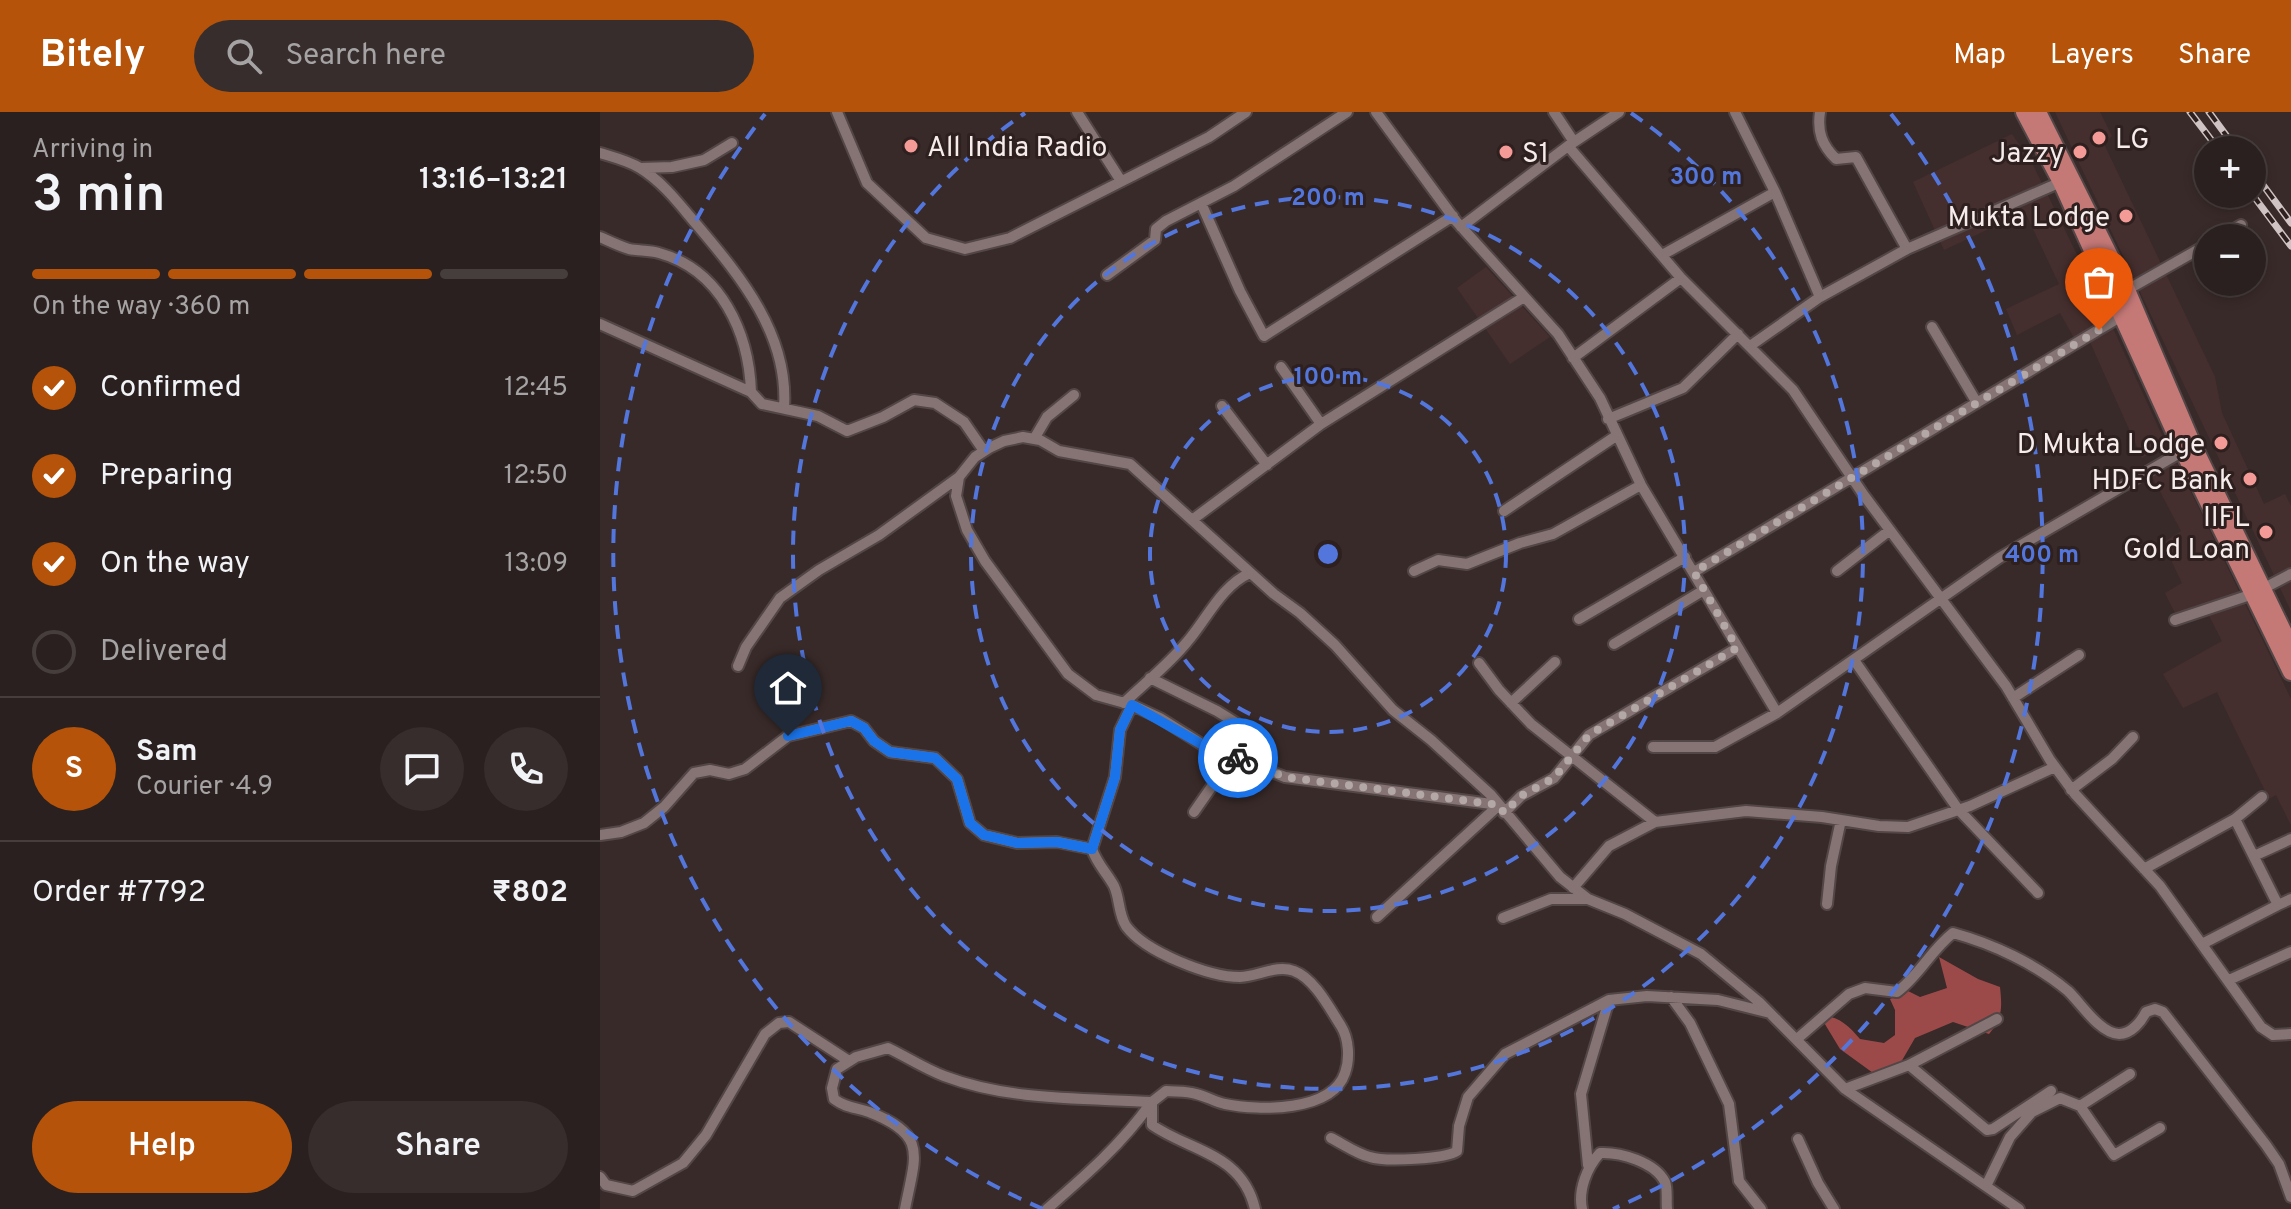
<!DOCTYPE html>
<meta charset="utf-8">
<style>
body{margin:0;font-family:Overpass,sans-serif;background:#362d2c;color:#f1f3f6;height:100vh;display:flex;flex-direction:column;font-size:30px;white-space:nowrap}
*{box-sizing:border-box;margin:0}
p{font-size:26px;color:#a5a3a4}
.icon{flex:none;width:44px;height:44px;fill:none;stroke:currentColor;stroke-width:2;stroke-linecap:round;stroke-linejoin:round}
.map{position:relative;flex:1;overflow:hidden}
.sheet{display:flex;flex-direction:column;background:#2a201f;width:600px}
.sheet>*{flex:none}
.fabs{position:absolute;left:1594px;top:24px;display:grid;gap:16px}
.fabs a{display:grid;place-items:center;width:72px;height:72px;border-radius:50%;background:#2a201f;box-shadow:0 4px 12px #0003,0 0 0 2px #463e3d;font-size:40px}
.pin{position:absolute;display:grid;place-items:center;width:68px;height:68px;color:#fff;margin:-82px -34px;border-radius:50% 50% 50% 0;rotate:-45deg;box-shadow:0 0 8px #0007}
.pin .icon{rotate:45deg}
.courier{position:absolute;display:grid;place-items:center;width:80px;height:80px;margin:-40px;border:6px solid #1a73e8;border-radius:50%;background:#fff;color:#222;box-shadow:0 2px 10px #0007}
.summary em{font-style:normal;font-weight:600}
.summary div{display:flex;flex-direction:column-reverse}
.summary{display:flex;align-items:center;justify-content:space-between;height:136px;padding:0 32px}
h1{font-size:52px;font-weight:600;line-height:60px}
.bar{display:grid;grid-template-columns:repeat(4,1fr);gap:12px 8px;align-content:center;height:96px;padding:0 32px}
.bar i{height:10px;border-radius:6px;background:#463e3d}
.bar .current{background:#b45309}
.bar p{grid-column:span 4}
.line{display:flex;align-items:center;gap:20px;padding:0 32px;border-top:2px solid #463e3d}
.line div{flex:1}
.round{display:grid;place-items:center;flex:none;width:84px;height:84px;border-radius:42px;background:#362d2c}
ol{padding:0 32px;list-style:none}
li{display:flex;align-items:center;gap:24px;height:88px}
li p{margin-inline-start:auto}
li .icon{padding:8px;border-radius:50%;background:#b45309;color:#fff;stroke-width:4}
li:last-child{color:#a5a3a4}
li i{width:44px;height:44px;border:4px solid #463e3d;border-radius:50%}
.action{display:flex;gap:16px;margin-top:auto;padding:16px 32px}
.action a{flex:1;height:92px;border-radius:48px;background:#b45309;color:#fff;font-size:32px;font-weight:600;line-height:92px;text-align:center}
.action a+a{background:#362d2c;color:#f1f3f6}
header{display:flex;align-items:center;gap:48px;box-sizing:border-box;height:112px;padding:0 40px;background:#b45309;color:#fff}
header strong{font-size:38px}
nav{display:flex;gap:44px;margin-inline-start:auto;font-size:28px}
.search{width:560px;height:72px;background:#362d2c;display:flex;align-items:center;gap:20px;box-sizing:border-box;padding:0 28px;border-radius:44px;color:#a5a3a4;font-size:30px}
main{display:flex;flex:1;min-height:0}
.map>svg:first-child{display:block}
.built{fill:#452f2e}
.forest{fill:#9c4a49}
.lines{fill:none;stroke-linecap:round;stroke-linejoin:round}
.minor-casing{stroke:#534646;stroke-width:14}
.primary-casing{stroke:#534646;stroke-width:20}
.minor{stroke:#857473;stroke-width:10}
.primary{stroke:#c57977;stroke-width:16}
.rail-casing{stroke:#cfc4c3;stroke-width:7}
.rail{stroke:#2e201f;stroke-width:4;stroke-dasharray:12;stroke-linecap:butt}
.done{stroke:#b4a8a7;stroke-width:8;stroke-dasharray:0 14.4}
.route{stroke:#1a73e8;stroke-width:10}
.ring{fill:none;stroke:#5376dd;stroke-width:4;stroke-dasharray:14 10}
.poi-dot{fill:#f59b97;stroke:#2e201f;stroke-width:3}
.labels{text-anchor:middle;stroke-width:6;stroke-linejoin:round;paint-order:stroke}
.poi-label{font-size:28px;fill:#f6eceb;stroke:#2e201f;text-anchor:end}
.centre{fill:#5376dd;stroke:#2e201f;stroke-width:4}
.ring-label{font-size:24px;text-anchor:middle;font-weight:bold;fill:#5376dd;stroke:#2e201f;stroke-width:6;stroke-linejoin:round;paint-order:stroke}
</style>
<header>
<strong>Bitely</strong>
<div class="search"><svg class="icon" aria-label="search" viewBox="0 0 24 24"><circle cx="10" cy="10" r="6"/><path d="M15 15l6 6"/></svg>Search here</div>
<nav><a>Map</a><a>Layers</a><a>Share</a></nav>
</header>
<main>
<section class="sheet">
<div class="summary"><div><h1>3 min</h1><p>Arriving in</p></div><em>13:16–13:21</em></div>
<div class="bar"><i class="current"></i><i class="current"></i><i class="current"></i><i></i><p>On the way · 360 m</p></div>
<ol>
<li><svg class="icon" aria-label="check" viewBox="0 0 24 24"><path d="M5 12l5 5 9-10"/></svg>Confirmed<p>12:45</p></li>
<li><svg class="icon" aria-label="check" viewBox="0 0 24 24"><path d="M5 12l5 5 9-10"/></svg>Preparing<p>12:50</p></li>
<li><svg class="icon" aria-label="check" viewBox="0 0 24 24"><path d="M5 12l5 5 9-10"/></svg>On the way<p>13:09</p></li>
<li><i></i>Delivered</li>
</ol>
<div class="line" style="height:144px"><b class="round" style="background:#b45309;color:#fff">S</b><div><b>Sam</b><p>Courier · 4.9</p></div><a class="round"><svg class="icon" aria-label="chat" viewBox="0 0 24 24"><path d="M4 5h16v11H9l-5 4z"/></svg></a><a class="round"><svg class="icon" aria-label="phone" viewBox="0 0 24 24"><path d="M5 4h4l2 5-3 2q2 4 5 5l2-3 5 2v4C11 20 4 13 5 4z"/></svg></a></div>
<div class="line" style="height:104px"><div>Order #7792</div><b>₹802</b></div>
<div class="action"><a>Help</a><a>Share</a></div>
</section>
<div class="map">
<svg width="1691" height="1097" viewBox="0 0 1691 1097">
<rect width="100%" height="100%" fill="#382a29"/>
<path class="built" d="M1455,0H1500L1512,24L1504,32L1615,265L1622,301L1664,392L1685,382L1691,394V499Z
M1412,22L1433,53L1511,212L1566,332L1542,346L1490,230L1484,234L1473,224L1460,201L1417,223L1406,197L1459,172L1425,100L1344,138L1313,70Z
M886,155L950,225L910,252L857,176Z
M1574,345L1691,587V713L1676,683L1669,687L1617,580L1583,596L1563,562L1622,529L1604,494L1577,505L1565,481L1582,471L1563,431L1581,419L1547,355Z"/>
<path class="forest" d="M1339,845L1378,867L1400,875C1402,895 1403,906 1389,922L1353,910L1315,926L1297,957L1280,966L1240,937L1220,904C1238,903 1249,914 1260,927L1284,931L1295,923V898L1290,887L1308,879L1320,885L1347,876Z"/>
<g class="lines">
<defs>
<path id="minor" d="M237,0L267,71L326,126L365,137L410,126L609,25L646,0
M477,0L521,69
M776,0L856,109L958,222L1000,286L1041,373L1177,601
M954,0L974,30
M1135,0L1175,80
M1220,0C1217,20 1222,33 1236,47L1256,45L1307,137
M968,34L1081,166L1193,278L1263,382L1406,574L1450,648L1475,682L1560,774L1661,915L1673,923L1691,922
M0,41C13,45 29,49 40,56C63,70 80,93 97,113C141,165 189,223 184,296
M40,56L72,55L104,48L132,31
M601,91L640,179L664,224L853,104
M861,115L968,34L1019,0
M0,125C9,129 19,134 29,137C38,139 49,138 59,141C121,158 149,221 151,280
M1618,126L1641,113
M1062,143L1175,80L1220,185L1307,137L1461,70
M507,163L555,128L556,117L566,109L634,74L747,0
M1527,178L1608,132
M0,212L151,280L162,292L218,304L247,319L283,305L314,288L335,291L364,310L384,339
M1332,215L1377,291
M1150,234L1220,185
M973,246L1081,166
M681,255L721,312
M622,294L667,353
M1008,307L1083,276L1138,222
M434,327L447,305L474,283
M359,365L356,384L367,418L385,449L468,562L496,583L532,593L560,606L603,633L685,665L899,693L777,805
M904,399L1016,324
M592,408L721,312L924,185
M814,459L838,448L867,452L920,431L953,422L1041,373
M1237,459L1290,418
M1094,460L1525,202
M979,507L1085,445
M1575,508L1653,482L1691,462
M1014,532L1104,478
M1254,548L1358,697L1438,781
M879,551L899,578L931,612L1055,710L1146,699L1222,705L1279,714L1308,715L1370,694L1455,655
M138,554L146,535L180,486L219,458L279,423L359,365L375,345L389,336L404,329L423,325L440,328L459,339L530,352L674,482L700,501L735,533L793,598L831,628L891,683L960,765L988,787L1025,802L1101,842L1159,890L1245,977L1419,1097
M550,566L617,599L654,622
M1413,586L1479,543
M524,591C545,571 569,552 587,530C607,507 621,474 650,461
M911,591L955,550
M532,593L520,618L515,665L492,737C497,752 507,761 514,774C520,787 518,801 526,814C545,840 609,865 640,865C657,865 677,852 694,859C714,866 730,897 741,914C749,927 750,947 745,961C732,1000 659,999 625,992C615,990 606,984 596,982C587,979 576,980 566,979L552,990V1013C591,1040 642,1041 655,1097
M1053,635H1115L1177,601L1399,446L1583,339
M1471,678L1512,647L1533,625
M594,700L633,644
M904,701L921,684L954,666L989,623L1137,536
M1635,707L1678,793L1691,787
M0,723L21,720L44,711L64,695L94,661L110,658L129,662L145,657L188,624L251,609L264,616L274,629L290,640L335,646L357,667L370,711L384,723L417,731L457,730L492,737
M1654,744L1691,727
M1544,757L1635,707L1662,685
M973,776L1009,734L1055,710
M1227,792L1231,754L1241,708
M903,806L951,787H988
M1602,832L1678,793
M1629,868L1691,840
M1071,885L1090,911L1129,992L1139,1069L1161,1097
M1197,927L1249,882L1265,876L1297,880C1319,864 1331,838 1353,821C1393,832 1436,852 1468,879C1480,890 1500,922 1519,922C1531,922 1541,910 1546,900L1555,897L1563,900L1666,1033L1679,1052L1691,1085
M1309,953L1397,907
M1245,977L1309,953L1387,1018L1393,1017L1451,979
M1480,994L1514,1043L1560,1016
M731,1026C743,1032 757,1042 770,1045C785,1050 846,1047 857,1039L859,1014L868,985L905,942L1009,888L1047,884L1118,888L1170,901
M1198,1027L1218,1071L1234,1097
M988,1053L981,982L1009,888
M0,1065L6,1073L33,1079L83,1051L106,1023L165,922L179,911L189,910L249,949
M1386,1074L1410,1025L1432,1000L1460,986L1480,994L1530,962
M305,1097C315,1044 329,1023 269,1000C255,995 246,996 234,987L232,976L237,957L256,945L288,936C307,945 325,957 344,964C410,989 483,986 552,990
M447,1097C485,1064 521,1033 551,991
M982,1097C978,1078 987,1055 1000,1041C1020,1040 1055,1050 1065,1070C1068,1077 1066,1089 1067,1097"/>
<path id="primary" d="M1424,0L1461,70L1583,339L1691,560
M1438,0L1527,178L1593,333L1691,535"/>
</defs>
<use href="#minor" class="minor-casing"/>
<use href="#primary" class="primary-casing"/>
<use href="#minor" class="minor"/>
<use href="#primary" class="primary"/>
<defs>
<path id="rail" d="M1590,0L1619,38
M1609,0L1637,38
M1652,58L1691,111
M1652,82L1691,134"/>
</defs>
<use href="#rail" class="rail-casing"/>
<use href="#rail" class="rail"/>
</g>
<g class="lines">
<path class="done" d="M638,646L685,665L899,693L904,701L921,684L954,666L989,623L1137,536L1094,460L1499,218"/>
<path class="route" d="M188,624L251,609L264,616L274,629L290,640L335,646L357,667L370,711L384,723L417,731L457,730L492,737L515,665L520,618L532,593L603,633L638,646"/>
</g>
<g class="ring">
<circle cx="728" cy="442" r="178"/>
<circle cx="728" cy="442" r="357"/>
<path d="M1031 1A535 535 0 1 1 425 1"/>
<path d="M443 1097A714 714 0 0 1 165 2M1291 2A714 714 0 0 1 1013 1097"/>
</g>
<g class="poi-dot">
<circle cx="1499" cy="26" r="8"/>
<circle cx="311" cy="34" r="8"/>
<circle cx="906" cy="40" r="8"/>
<circle cx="1480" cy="40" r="8"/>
<circle cx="1526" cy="104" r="8"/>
<circle cx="1621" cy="331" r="8"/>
<circle cx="1650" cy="367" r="8"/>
<circle cx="1666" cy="420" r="8"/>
</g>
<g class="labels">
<g class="poi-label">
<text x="1515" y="36" text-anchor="start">LG</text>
<text x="327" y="44" text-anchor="start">All India Radio</text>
<text x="922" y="50" text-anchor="start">S1</text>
<text x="1464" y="50">Jazzy</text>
<text x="1510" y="114">Mukta Lodge</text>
<text x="1605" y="341">D Mukta Lodge</text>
<text x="1634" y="377">HDFC Bank</text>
<text x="1650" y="414">IIFL<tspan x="1650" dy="32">Gold Loan</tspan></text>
</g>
</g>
<circle cx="728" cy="442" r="12" class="centre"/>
<g class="ring-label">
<text x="1106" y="72">300 m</text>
<text x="728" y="93">200 m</text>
<text x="728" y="272">100 m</text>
<text x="1442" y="450">400 m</text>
</g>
</svg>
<div class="fabs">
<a>+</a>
<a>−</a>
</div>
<div class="pin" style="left:1499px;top:218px;background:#ea580c"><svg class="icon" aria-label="bag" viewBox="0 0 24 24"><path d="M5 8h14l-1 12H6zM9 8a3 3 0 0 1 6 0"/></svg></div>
<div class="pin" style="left:188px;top:624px;background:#1f2937"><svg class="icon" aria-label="home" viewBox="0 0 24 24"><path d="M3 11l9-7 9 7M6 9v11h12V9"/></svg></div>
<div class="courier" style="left:638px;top:646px"><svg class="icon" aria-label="bike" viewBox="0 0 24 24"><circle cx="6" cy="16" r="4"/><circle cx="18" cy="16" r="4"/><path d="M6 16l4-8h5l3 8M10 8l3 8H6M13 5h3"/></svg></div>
</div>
</main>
